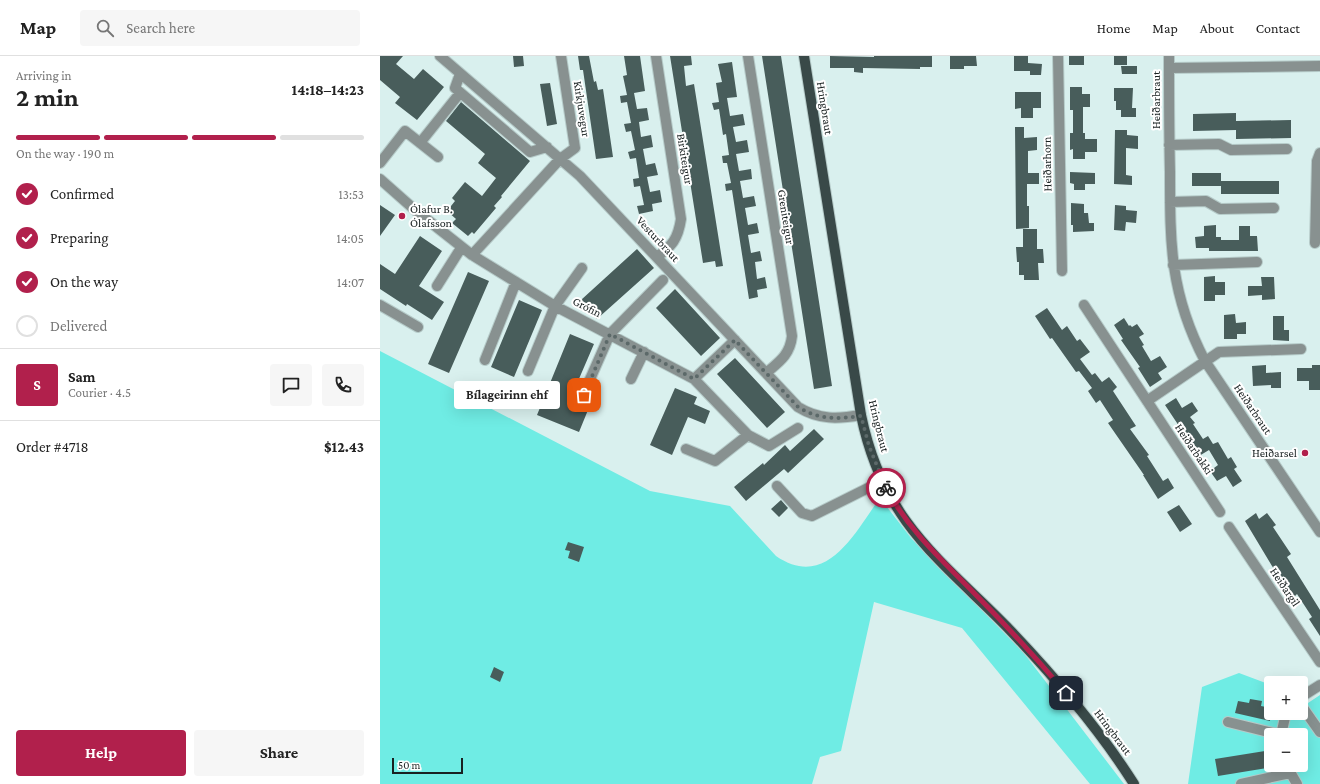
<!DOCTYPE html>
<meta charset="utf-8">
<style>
body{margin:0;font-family:"Crimson Pro",serif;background:#f6f6f6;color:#222;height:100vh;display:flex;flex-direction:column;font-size:15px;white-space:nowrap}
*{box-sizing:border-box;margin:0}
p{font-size:13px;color:#767676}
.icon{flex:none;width:22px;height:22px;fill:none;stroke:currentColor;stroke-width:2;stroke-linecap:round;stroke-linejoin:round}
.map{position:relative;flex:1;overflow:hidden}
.sheet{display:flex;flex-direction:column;background:#fff;width:380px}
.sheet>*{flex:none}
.fabs{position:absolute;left:884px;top:620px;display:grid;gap:8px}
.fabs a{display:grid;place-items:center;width:44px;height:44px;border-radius:4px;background:#fff;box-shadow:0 4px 16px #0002;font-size:20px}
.scale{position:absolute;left:12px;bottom:10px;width:71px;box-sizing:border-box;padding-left:4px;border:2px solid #192121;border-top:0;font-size:11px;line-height:14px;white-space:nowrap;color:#192121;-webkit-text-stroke:3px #fff;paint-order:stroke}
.pin{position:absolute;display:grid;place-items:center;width:34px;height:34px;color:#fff;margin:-17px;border-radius:8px;box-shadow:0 2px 6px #0006}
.courier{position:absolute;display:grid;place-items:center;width:40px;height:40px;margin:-20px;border:3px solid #b1204c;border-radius:50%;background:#fff;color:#222;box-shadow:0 1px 5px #0007}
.bubble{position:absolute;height:28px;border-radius:4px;background:#fff;box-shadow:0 4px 16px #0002;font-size:13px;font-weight:700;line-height:28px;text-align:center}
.headline em{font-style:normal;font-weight:700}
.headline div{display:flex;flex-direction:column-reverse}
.headline{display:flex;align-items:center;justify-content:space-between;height:68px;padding:0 16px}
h1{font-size:26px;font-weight:700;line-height:30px}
.bar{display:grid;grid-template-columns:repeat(4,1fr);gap:6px 4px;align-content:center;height:48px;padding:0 16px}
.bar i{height:5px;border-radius:3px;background:#e0e0e0}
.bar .active{background:#b1204c}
.bar p{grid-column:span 4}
.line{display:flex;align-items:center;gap:10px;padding:0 16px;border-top:1px solid #e0e0e0}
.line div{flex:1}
.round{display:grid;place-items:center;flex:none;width:42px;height:42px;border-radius:4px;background:#f6f6f6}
ol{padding:0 16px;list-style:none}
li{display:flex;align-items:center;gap:12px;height:44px}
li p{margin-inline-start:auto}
li .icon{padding:4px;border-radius:50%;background:#b1204c;color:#fff;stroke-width:4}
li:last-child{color:#767676}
li i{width:22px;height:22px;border:2px solid #e0e0e0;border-radius:50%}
.action{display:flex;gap:8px;margin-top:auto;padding:8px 16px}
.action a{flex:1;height:46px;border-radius:4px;background:#b1204c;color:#fff;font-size:16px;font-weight:700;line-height:46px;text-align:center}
.action a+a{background:#f6f6f6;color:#222}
header{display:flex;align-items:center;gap:24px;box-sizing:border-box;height:56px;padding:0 20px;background:#fff;border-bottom:1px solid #e0e0e0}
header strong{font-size:19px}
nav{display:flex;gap:22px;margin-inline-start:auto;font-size:14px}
.search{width:280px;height:36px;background:#f6f6f6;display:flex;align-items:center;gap:10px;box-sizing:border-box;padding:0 14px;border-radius:4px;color:#767676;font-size:15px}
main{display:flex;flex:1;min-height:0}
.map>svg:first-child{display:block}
.green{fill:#6fece4;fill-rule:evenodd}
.building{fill:#485d5b}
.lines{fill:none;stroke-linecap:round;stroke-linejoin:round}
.minor-casing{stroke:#b6cbc9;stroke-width:12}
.major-casing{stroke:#b6cbc9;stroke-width:12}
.minor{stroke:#889190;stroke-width:10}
.major{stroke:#394948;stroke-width:10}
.done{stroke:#5c6969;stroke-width:4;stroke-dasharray:0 7.2}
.route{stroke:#b1204c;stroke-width:5}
.poi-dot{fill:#b1204c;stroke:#fff;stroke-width:1.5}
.labels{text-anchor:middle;stroke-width:4;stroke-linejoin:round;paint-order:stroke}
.street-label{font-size:12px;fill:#192121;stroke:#fff}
.poi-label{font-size:12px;fill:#192121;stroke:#fff;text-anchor:start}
</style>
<header>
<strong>Map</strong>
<div class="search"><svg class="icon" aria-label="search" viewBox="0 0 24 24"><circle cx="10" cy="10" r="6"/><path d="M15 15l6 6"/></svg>Search here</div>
<nav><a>Home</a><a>Map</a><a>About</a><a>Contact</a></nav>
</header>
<main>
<section class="sheet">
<div class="headline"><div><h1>2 min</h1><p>Arriving in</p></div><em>14:18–14:23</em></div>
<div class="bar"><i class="active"></i><i class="active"></i><i class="active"></i><i></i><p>On the way · 190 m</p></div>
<ol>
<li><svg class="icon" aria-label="check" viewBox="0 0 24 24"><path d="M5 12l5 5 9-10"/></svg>Confirmed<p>13:53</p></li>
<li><svg class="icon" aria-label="check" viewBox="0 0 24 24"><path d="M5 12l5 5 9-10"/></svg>Preparing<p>14:05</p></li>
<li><svg class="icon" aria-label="check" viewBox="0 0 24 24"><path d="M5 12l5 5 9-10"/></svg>On the way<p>14:07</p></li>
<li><i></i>Delivered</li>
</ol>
<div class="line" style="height:72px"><b class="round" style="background:#b1204c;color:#fff">S</b><div><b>Sam</b><p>Courier · 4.5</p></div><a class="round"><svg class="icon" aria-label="chat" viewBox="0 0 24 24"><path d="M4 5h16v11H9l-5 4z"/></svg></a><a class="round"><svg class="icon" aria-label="phone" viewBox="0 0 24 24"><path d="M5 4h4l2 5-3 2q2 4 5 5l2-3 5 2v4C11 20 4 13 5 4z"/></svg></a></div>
<div class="line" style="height:52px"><div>Order #4718</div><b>$12.43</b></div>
<div class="action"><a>Help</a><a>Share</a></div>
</section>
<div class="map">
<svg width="940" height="728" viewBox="0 0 940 728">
<rect width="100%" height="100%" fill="#d9f0ee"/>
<path class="green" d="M0,295L270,435L350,450L396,500C447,535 475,476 500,442L531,482L643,596L744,728H710L582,572L494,546L461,695L440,701L432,728H0Z
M859,617L891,629V657H921L925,649L940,639V728H808L822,631ZM891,679H921V709H891Z"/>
<path class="building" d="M0,0H23L16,8L34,23L43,13L64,31L37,64L15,47L20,41L0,24Z
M133,0H143L144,10L134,11Z
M198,0H209L214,26L216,25L218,34L223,33L233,101L216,103L203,14H200Z
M244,0H260L265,35L254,37L257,53L267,52L269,64L259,66L261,81L271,79L273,91L263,93L266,109L275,107L278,119L267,121L270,136L280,134L282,146L272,148L273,155L259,158L257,150L264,149L260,130L254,131L253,123L259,122L256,102L250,103L248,96L255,94L251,75L246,76L244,68L251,67L247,46L241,47L240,40L247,39L243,20L247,19Z
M290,0H311L312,9L304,10L306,30L314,28L343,210L336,211L335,205L323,207Z
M382,0H401L452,330L434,333Z
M450,0L494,1V0H552V11H540V13L483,12V17L474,16V12H450Z
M570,0H596L597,10H584V13H570Z
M634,0H648V7L662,8L661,19H650V15H634Z
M689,0H704V9H689Z
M734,0H747V9H734Z
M352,6L357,41L347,42L350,60L363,58L365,69L353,71L356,86L367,84L369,96L356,98L359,115L371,113L372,123L360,125L363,142L374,140L376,150L365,152L368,169L377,167L379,177L368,179L371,197L380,195L382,205L375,206L377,223L385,221L387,232L377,234L378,241L369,243L352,134L346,135L345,128L351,127L347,107H343L342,100L349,99L346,78L343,79L339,53L334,54L332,47L339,46L336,27L342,26L338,8Z
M741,10H757V18H742Z
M170,27L177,68L167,70L160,28Z
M690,31H702V38H710V51H703V77H705V83H717V96H705V103H693V93L690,94V77H693V54H690Z
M734,32H753L752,52H756V61H741V54H736V45H734Z
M635,36H661V52H653V62H641V52L635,53Z
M81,46L150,105L121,140L122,141L114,150L116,152L94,178L92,176L88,180L72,167L76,163L67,155L75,145L72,142L85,126L102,140L116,122L98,107L105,98L66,65Z
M856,57V65L911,64V82L856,83V74L813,75V58Z
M635,71H644V82L657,81V94L648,95V117H659V128H647V150H649V172L636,173Z
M735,74H747V79L758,80V93L746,92V119L752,120V129L734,128Z
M690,116L715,117V128H705V134H694V128L690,127Z
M812,117H841V125H899V138H841V130H812Z
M691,147L704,148V157H708L709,167H714V175L693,176V169H691Z
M0,149L15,159L0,180Z
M735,149L746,150V154L757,155L756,167L746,166L745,175L734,174Z
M836,169V181H841V184H859V170H870V180H877L878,195H829V192H816L815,181L824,180V170Z
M643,173H657V193H663L664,207H658L659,224H644V219H639V206H637L636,191H643Z
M40,180L62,195L39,230L64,246L52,264L27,248L26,250L0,233V208L15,218Z
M257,193L274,212L217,263L201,244Z
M88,216L109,225L69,317L48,308Z
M835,220V226H845V239H835V245H824V221Z
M881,221H894L895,243L882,244V239L868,240V230H882Z
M295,233L340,282L321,300L276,252Z
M139,244L162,254L134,321L111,311Z
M667,252L682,274L687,270L697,285L700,283L710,296L700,303L712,319L715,317L722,326L729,321L737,331L733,335L756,370L750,373L769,399L767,400L783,425L788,422L794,432L778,443L763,419H764L728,367L733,364L720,344L716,347L708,335L712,332L699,315L696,316L672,282L670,283L655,260Z
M855,258L856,267L866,266V278H857V283H844V259Z
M893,260H904V274H909V285L893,284Z
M744,262L749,270L750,269L752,271L757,268L764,278L759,281L764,289L762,290L771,305L780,300L787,311L778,317L782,323L770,331L758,312L760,311L741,284L743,283L734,269Z
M190,278L214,288L189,346L208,354L199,376L157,359Z
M355,302L405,356L387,372L337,318Z
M886,309V317L901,316V332H891V329L873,330L872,310Z
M932,309H940V334H929V325H917V312H932Z
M295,332L317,341L314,348L330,355L325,368L308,361L292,399L270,389Z
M796,342L802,352L812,346L818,355L810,361L815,367L813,368L823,383L828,380L833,388L838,386L848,403L851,401L857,411L854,413L862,425L853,431L846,420L837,425L830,415L838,409L829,394L819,400L785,349Z
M434,373L444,383L408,417L404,413L366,445L354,431L383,407L384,409L405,389L410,395Z
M401,444L408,452L399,461L391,453Z
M799,449L812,468L800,476L787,456Z
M876,457L879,463L887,457L896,469L893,471L911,498L907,501L940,554V580L929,563L932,561L917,538L914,541L892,510L865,465Z
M188,486L204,491L199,506L188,502L190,495L185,494Z
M114,611L124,616L120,626L110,621Z
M870,643L882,645L881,650L891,652L890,665L855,657L858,645L869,647Z
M885,695L887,712L838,720L835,703Z"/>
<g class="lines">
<defs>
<path id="minor" d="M60,0L200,120L418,351C439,364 458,363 481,359
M276,0L301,163C298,183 292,190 277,201
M368,0L412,280C410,299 399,306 386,317
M678,0L682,215
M789,0C789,39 789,77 790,116C790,189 790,238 825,305L940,476
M789,12L940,10
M80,18L75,32L150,96L167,91
M40,87L80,37
M789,89L839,88L851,94L907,93
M0,107L25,75L58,101
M0,123L35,154L92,199L175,250L314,323L368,379L389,390L418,372
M790,146L826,145L840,153L894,152
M935,187L937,105L940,97
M92,199L180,103L195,92L181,0
M793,209L877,206
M57,230L81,192
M0,249L38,271
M704,249L840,456
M105,304L136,226
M148,315L175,250L202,212
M251,323L264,296
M314,323L355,284
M203,339L230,278L283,224
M767,345L839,296L921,293
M306,393L335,405L368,379
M397,430L422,457L432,460L502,425
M849,471L940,606
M921,641L940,629
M921,649L940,676
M848,666L901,679
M901,679L906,657
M906,709L917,728
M861,728L910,717"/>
<path id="major" d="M424,0L481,359C489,398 503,433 526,465C554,504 593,536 626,570C673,619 718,671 754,728"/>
</defs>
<use href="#minor" class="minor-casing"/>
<use href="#major" class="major-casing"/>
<use href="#minor" class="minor"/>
<use href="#major" class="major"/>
</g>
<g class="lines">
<path class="done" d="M204,339L230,278L314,323L355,284L418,351C439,364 458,363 481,360L489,390L506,432"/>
<path class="route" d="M506,432C530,476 561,503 595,538C627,570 657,603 686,637"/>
</g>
<g class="poi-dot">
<circle cx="22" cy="160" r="4"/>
<circle cx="925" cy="397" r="4"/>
</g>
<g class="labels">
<g class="street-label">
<text transform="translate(776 44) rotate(-90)" y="4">Heiðarbraut</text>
<text transform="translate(445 52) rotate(81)" y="4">Hringbraut</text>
<text transform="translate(202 53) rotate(81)" y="4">Kirkjuvegur</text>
<text transform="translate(305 103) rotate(81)" y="4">Birkiteigur</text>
<text transform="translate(667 108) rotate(-91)" y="4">Heiðarhorn</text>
<text transform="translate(406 161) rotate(81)" y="4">Greniteigur</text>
<text transform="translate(278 183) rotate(47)" y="4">Vesturbraut</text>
<text transform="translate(207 251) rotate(27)" y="4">Grófin</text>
<text transform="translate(873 353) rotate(56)" y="4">Heiðarbraut</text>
<text transform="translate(499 370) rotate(76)" y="4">Hringbraut</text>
<text transform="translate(814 393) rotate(56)" y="4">Heiðarbakki</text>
<text transform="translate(905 531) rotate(56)" y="4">Heiðargil</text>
<text transform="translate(733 676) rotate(53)" y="4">Hringbraut</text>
</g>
<g class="poi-label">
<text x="30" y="157">Ólafur B.<tspan x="30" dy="14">Ólafsson</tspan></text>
<text x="917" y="401" text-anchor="end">Heiðarsel</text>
</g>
</g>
</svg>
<div class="fabs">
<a>+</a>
<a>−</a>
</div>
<div class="scale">50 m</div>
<div class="pin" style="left:204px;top:339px;background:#ea580c"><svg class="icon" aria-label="bag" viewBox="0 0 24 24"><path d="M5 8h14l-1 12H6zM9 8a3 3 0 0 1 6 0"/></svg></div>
<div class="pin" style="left:686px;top:637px;background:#1f2937"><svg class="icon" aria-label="home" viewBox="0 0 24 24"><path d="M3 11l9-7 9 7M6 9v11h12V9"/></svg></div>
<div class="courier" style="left:506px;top:432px"><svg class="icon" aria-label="bike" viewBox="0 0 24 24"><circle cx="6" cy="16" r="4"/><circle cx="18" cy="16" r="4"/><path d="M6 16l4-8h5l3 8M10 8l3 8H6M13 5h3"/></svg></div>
<div class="bubble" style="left:74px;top:325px;width:106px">Bílageirinn ehf</div>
</div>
</main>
